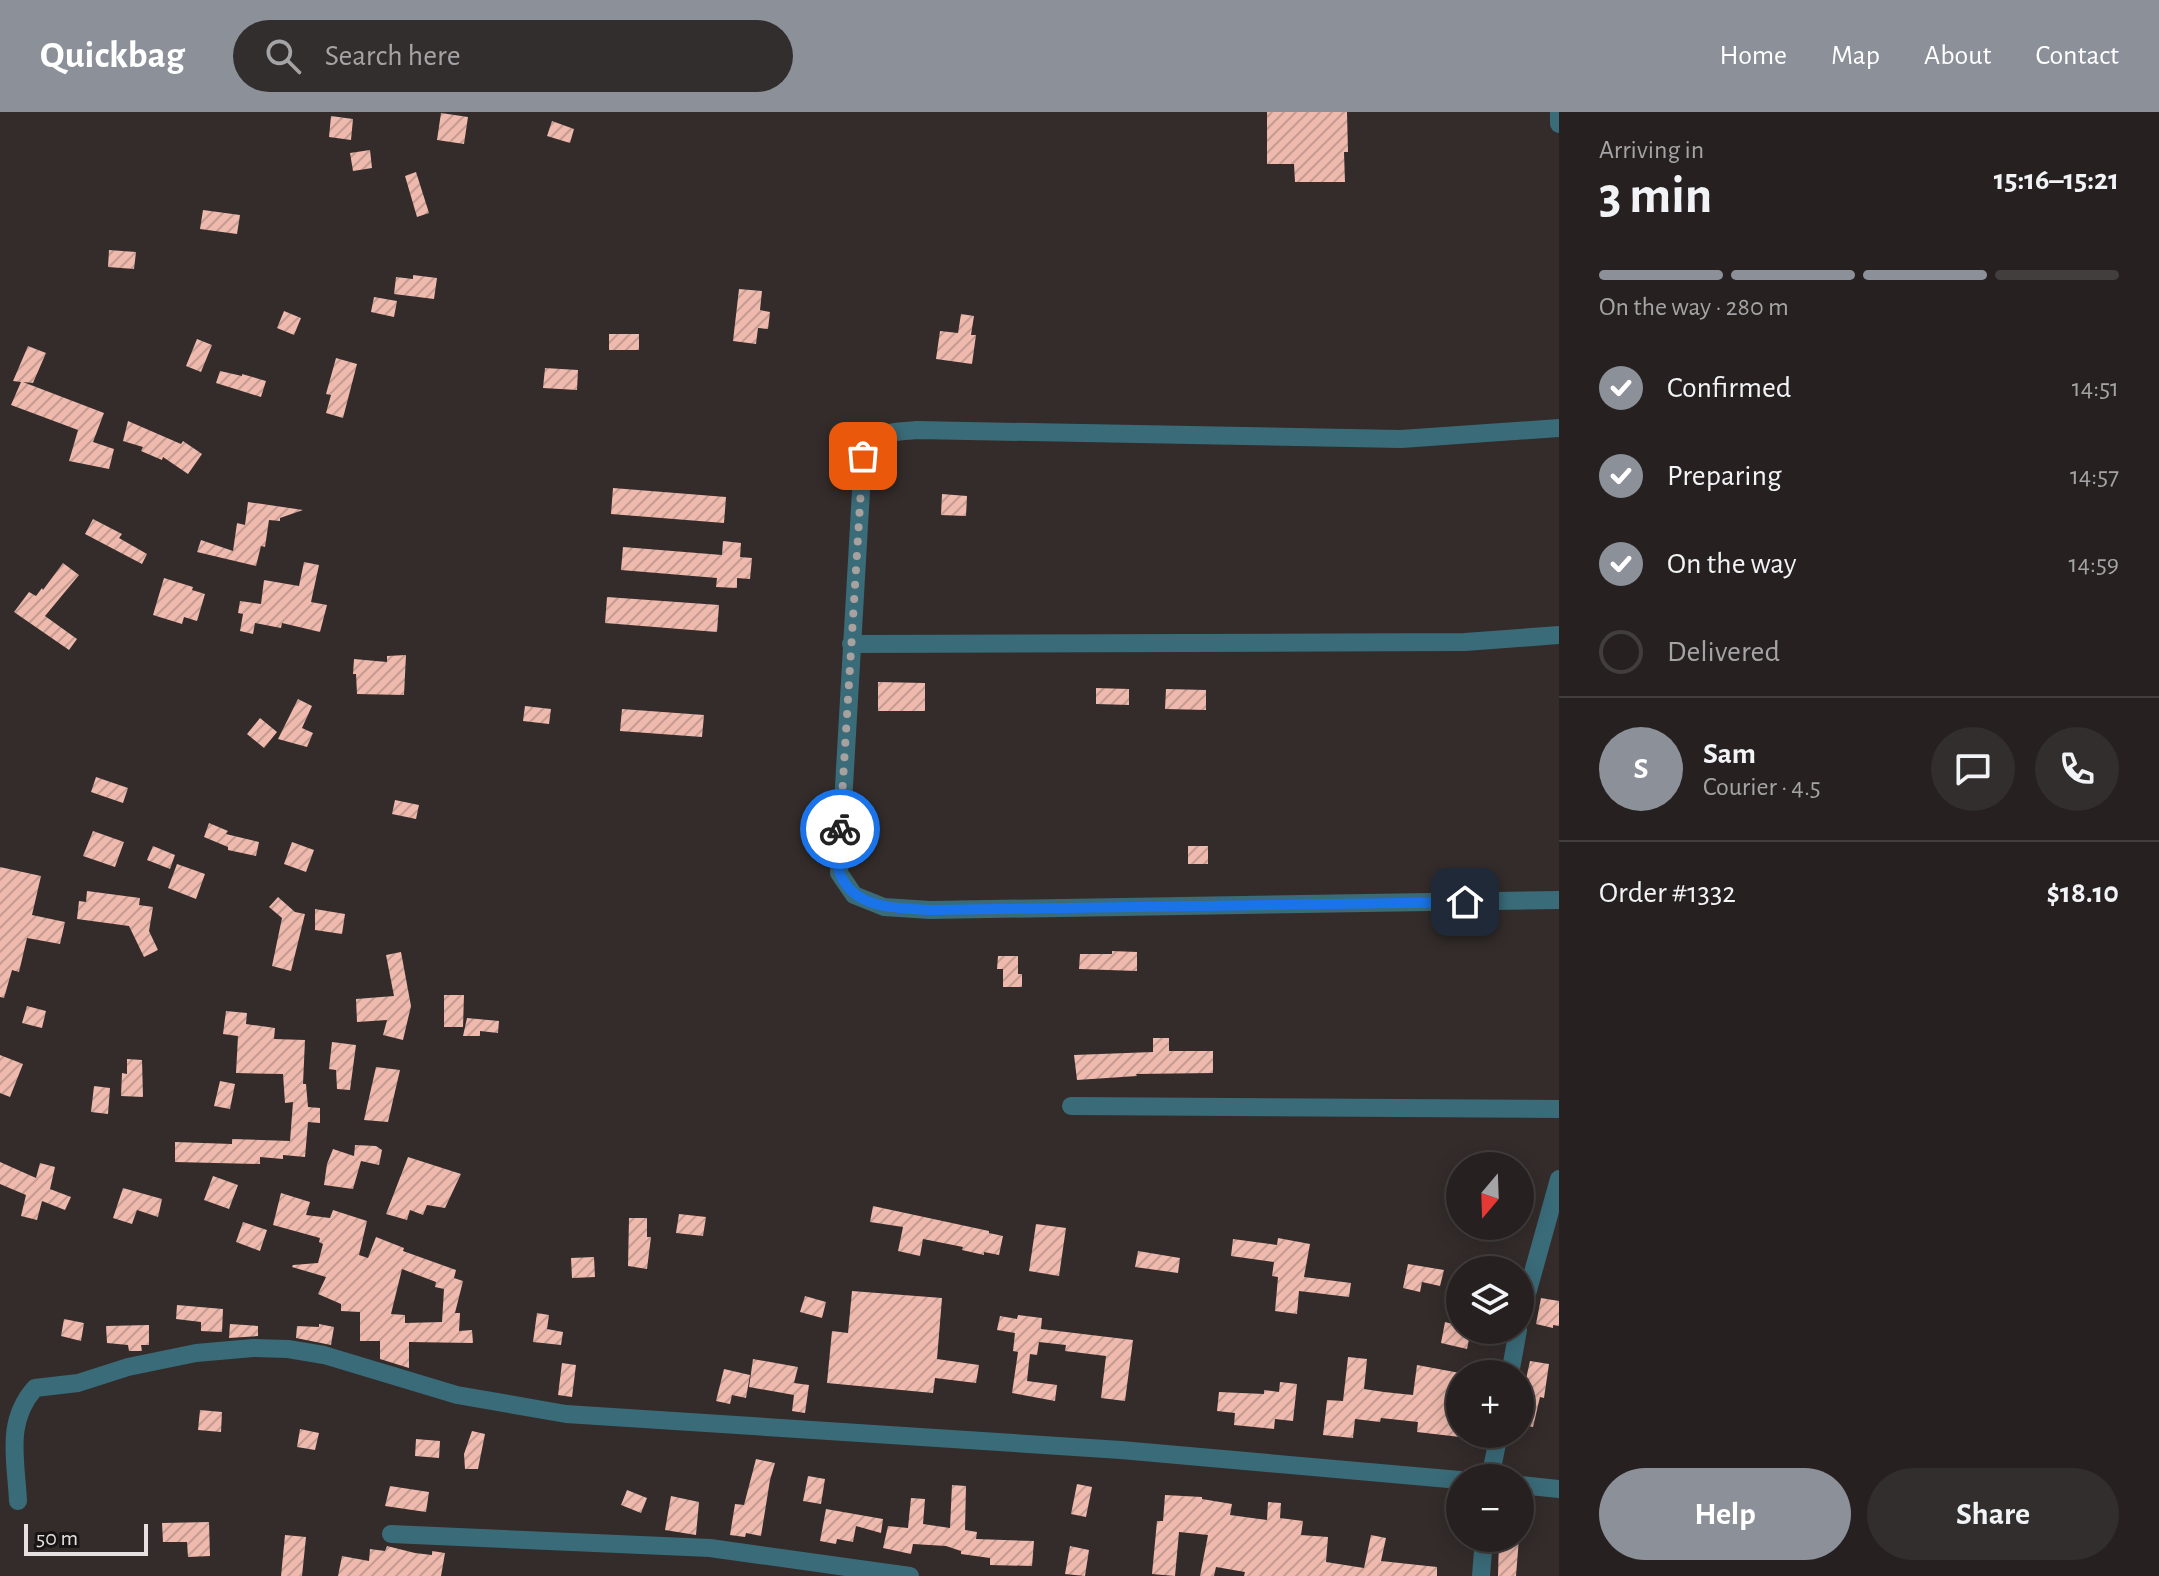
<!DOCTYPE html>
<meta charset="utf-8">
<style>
body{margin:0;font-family:"Alegreya Sans",sans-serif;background:#322e2d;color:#f1f3f6;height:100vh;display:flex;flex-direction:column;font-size:30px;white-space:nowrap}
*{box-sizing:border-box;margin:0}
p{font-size:26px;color:#a4a3a5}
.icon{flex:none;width:44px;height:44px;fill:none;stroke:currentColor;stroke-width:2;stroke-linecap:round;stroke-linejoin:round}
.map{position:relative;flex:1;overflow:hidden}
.panel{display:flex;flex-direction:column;background:#262120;width:600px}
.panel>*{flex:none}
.needle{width:52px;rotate:199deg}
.controls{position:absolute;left:1446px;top:1040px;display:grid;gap:16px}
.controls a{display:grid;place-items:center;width:88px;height:88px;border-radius:50%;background:#262120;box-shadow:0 4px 20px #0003,0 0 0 2px #423e3e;font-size:40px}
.scale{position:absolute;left:24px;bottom:20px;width:124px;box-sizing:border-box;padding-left:8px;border:4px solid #e6e1e0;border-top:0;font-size:22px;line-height:28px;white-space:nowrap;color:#e6e1e0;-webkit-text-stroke:6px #181514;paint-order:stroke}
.pin{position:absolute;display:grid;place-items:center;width:68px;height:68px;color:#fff;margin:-34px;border-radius:16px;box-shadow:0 4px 12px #0006}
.courier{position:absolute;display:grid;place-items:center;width:80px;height:80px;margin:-40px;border:6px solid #1a73e8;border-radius:50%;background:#fff;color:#222;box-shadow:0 2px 10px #0007}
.head em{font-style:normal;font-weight:700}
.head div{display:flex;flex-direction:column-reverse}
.head{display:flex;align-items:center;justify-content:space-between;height:136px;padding:0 40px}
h1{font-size:52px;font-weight:700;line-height:60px}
.bar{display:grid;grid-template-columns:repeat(4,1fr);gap:12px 8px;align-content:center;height:96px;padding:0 40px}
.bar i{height:10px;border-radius:6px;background:#423e3e}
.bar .active{background:#8c9099}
.bar p{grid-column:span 4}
.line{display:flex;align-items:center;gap:20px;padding:0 40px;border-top:2px solid #423e3e}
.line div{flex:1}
.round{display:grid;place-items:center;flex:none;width:84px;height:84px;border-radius:42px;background:#322e2d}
ol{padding:0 40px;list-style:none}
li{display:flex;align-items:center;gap:24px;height:88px}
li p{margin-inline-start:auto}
li .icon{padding:8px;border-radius:50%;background:#8c9099;color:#fff;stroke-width:4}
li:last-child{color:#a4a3a5}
li i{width:44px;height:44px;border:4px solid #423e3e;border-radius:50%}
.action{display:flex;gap:16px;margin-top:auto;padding:16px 40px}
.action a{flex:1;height:92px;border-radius:48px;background:#8c9099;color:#fff;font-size:32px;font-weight:700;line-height:92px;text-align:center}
.action a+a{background:#322e2d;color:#f1f3f6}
header{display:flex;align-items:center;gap:48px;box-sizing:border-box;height:112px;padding:0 40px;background:#8c9099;color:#fff}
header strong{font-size:38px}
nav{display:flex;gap:44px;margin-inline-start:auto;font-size:28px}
.search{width:560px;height:72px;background:#322e2d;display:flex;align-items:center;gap:20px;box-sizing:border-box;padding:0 28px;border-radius:44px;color:#a4a3a5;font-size:30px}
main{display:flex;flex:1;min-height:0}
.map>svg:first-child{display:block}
.building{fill:url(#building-hatch);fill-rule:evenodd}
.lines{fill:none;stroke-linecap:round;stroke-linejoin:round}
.street{stroke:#3a6b78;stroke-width:18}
.done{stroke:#a7a2a0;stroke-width:8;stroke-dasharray:0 14.4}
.route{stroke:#1a73e8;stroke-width:10}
</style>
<header>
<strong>Quickbag</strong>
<div class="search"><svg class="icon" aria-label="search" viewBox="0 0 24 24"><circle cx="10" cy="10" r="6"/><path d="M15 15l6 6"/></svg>Search here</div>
<nav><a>Home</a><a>Map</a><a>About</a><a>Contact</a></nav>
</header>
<main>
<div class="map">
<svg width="1559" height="1464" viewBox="0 0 1559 1464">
<defs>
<pattern id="building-hatch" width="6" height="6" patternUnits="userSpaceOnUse" patternTransform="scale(2)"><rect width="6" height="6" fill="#efb9ad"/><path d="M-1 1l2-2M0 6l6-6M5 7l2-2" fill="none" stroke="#c49c92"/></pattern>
</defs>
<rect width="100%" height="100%" fill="#332c2a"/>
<path class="building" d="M1267,0H1347L1348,40H1344L1345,70H1295L1294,52H1267Z
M441,1L468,5L464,32L437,28Z
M331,4L353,7L351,28L329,25Z
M552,9L574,17L570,31L547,24Z
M370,38L372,56L353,59L350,41Z
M416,60L429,101L417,105L405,64Z
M203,98L240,103L237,122L200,117Z
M109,138L136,140L134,157L108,155Z
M413,163L437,166L434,187L394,182L396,165L413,167Z
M739,177L762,179L760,198L770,200L768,217L758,216L756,232L733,229Z
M374,185L397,189L394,205L371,200Z
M284,199L301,206L294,223L277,216Z
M961,202L974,204L971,223H976L972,252L936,247L940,219L958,221Z
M609,222H639V238H609Z
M197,227L212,233L201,260L186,254Z
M28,234L46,241L33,271L23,270L104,301L93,330L114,337L109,357L69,349L78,318L11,293L21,270L13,269Z
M336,246L357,252L343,306L326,301L331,283L326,282Z
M545,256L578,258L577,278L543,276Z
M220,259L242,264V262L266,269L261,285L216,271Z
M128,309L181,332L183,329L202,342L188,362L163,345L162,348L141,339L143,335L123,329Z
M613,376L726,385L724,411L611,402Z
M942,382L967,384L966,404L941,403Z
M248,390L303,398L280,406V409L269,408L265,435L261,434L256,454L197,440L201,428L233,439L237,411L245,413Z
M93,407L122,422L119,426L147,442L142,452L85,422Z
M723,429L741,431L740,445L752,446L750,467L737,466V476L716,475L717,466L621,458L623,435L722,443Z
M304,450L319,453L311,490L327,493L320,520L282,511L281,516L255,511L253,522L240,519L243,502L238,501L240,489L261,492L264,468L299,474Z
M63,451L79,463L45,504L77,527L69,538L14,500L29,480L36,484L42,476L43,478Z
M164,466L193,475L192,478L205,482L197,509L184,505L182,512L153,503Z
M607,485L719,493L717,520L605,511Z
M406,543L404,583L357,582L356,562H353L354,547L387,550V544Z
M878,570L925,571V599H878Z
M1096,576L1129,577V593L1096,592Z
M1166,577L1206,578V598L1165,597Z
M298,587L312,594L302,616L313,621L307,635L278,627Z
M525,594L551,597L549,612L523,609Z
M622,597L704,603L702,625L620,619Z
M260,606L277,620L264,636L247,622Z
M96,665L128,676L123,691L91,680Z
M395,688L419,693L416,707L392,702Z
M209,711L228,719L226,722L259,730L256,744L228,738V735L204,725Z
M93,719L124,730L115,755L83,744Z
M292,730L314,738L306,760L284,752Z
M153,734L175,743L170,757L147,748Z
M1188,734H1208V752H1188Z
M177,752L205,762L196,787L168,776Z
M0,755L41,764L32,803L65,810L60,832L27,826L19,860L12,858L4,886L0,885Z
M87,779L140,786L139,793L153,795L149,819L158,838L144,845L129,814L77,807L79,789L86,790Z
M278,785L295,800L305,802L291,859L272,854L282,806L269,795Z
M315,797L345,802L342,822L315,818Z
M1112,839L1137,840V859L1079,857L1080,842H1112Z
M401,840L411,894L403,928L383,923L387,908L357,910L356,887L394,884L386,843Z
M998,844H1018V862H1022V875H1003V857H997Z
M444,883H464L463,915H444Z
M27,894L46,899L42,916L22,911Z
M226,899L247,901L246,912L275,916L274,927L305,928L303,972H306L308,995L320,996V1011L308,1010L305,1045L283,1043V1047L260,1045V1052L175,1050V1030L232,1032V1027L290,1029L293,990L285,991L283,962L236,961L238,924L223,922Z
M467,906L499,909L498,921L480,919V924H463Z
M1153,926H1169V939H1213V961L1136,962L1137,964L1077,968L1074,943L1153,940Z
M332,930L356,933L350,978L337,977L336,958L329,957Z
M0,943L23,952L10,985L0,981Z
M127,947L142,948L143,985L121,984L122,961L127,962Z
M376,955L400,958L388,1010L364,1008Z
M220,969L235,972L230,997L214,994Z
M94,974L110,976L108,1002L91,1000Z
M355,1033L376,1034L382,1038L379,1053L361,1049L353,1077L324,1073L327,1052L333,1037L354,1044Z
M408,1045L461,1062L445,1096L427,1093L423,1103L410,1098L407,1108L386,1102Z
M0,1050L36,1066L40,1051L55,1055L50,1077L71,1085L65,1098L42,1089L37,1108L21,1104L26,1083L0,1072Z
M213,1064L238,1073L229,1097L204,1088Z
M123,1076L162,1087L158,1105L137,1098L132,1112L113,1106Z
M281,1081L310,1090L306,1103L330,1106L333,1098L367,1109L359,1143L368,1146L376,1125L404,1136L403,1139L456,1158L454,1166L463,1169L455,1201H460L459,1219L472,1218L473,1231L409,1230V1256L380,1247V1229H360V1200L341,1199V1192L318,1182L326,1165L292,1155L293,1153L318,1151L323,1132L319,1130L320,1126L273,1113ZM402,1157L436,1170L435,1175L444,1177L442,1210L405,1211V1203L391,1202Z
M873,1094L989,1119V1121L1003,1124L999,1143L984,1140V1143L962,1138L963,1135L923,1127L920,1144L898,1139L903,1115L870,1110Z
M679,1102L706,1105L703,1124L676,1121Z
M629,1106H647V1125H651L647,1157L628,1154Z
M243,1110L267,1118L260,1139L236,1130Z
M1036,1112L1066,1116L1059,1164L1029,1159Z
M1278,1126L1310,1132L1304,1165L1351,1171L1349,1185L1299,1179L1297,1202L1275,1199L1278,1165L1272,1164L1274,1150L1231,1144L1233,1127L1277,1133Z
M1138,1139L1180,1146L1178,1161L1135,1155Z
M594,1145L595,1165L572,1166L571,1146Z
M1408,1152L1444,1158L1440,1174L1422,1170L1420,1180L1403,1176Z
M852,1179L942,1186L937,1247L979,1253L976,1271L935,1266L933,1281L827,1271L832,1219L848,1221Z
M805,1184L826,1190L822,1206L800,1200Z
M1541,1186L1559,1189V1214L1553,1213V1216L1536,1212Z
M177,1193L223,1197L222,1220L201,1219V1210L176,1207Z
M537,1201L549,1203L547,1217L563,1220L561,1233L533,1230Z
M1018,1203L1042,1206L1041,1217L1133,1228L1125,1289L1101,1286L1106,1244L1065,1239L1066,1233L1039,1230L1037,1243L1030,1242L1027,1269L1057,1273L1055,1289L1012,1281L1018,1240L1013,1239L1015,1221L997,1218L1000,1204L1017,1207Z
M64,1207L84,1211L81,1229L61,1224Z
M1445,1210L1460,1214V1218H1471L1467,1237L1441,1231Z
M230,1212L258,1214V1224L229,1226Z
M319,1212L334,1215L331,1233L296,1226L297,1214L319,1215Z
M149,1213V1233H141L142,1239H129L128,1233L107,1231L106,1214Z
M1348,1245L1367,1247L1364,1277L1384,1280L1413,1283L1417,1253L1460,1261V1325L1417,1320L1418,1310L1381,1306L1380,1310L1355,1307L1353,1326L1323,1323L1327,1288L1343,1289Z
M753,1247L798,1255L794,1271L809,1273L805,1301L792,1299L794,1283L749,1275Z
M1530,1249L1549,1252L1544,1286L1540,1285L1533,1315L1520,1312V1275L1524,1276Z
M562,1251L576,1253L572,1285L558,1283Z
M724,1257L750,1263L746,1286L732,1283L730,1292L716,1289Z
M1280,1270L1297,1272L1293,1309L1275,1307L1274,1317L1234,1313L1235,1301L1217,1299L1219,1280L1264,1282V1278L1279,1280Z
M200,1298L222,1300L221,1320L198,1318Z
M300,1317L319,1321L315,1338L297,1335Z
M472,1319L485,1322L478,1357H465L464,1342Z
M416,1327L440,1329L439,1346L415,1344Z
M756,1347L775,1351L770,1368L761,1424L746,1421L745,1425L730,1423L735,1392L744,1393Z
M808,1364L825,1367L821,1392L803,1389Z
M1077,1372L1092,1375L1086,1405L1071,1402Z
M952,1373L966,1374L965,1418L977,1420L976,1427L1034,1429L1032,1454L990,1453V1446L961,1442V1439L946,1434L913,1432L911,1442L883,1436L888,1414L908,1416L911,1386L925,1387L923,1412L950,1416Z
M390,1374L429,1380L426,1400L385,1394Z
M627,1378L647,1386L641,1401L621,1393Z
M1165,1383L1202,1385V1387L1232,1392L1230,1403L1267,1408L1268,1390L1281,1391L1280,1406L1303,1409L1301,1423L1328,1425L1326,1450L1364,1456L1371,1423L1386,1426L1381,1449L1437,1455V1464H1244L1245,1460L1216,1455L1214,1464H1200L1208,1423L1179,1420L1175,1464L1152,1462L1157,1409H1163Z
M671,1384L699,1390L696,1423L665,1418Z
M826,1397L883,1407L881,1421L856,1414L853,1430L837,1427L836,1432L820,1429Z
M209,1410L210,1444L188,1445L187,1430H163L162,1411Z
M285,1423L306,1425L302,1464H281Z
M1499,1426H1519L1516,1464H1498Z
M387,1434L415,1441L432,1443V1439L445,1441L441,1464H338L342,1444L369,1449L370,1437L385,1439Z
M1070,1434L1089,1438L1085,1464L1065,1462Z"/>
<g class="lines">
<path class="street" d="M1559,0V12
M1559,316L1401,327L917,318C890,321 877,317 863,344L839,761L854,783L884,795L930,798L1559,788
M851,532L1465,530L1559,523
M1071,994L1559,997
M1520,1207L1559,1067
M1510,1262L1518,1218
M1490,1366L1499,1322
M1520,1373L1559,1377
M18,1389C16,1347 5,1310 35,1276L78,1271L128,1255L196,1241L253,1236L288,1237L324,1243L457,1283L566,1302L1121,1338L1460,1368
M391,1422L710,1436L910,1464
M1481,1464L1484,1426"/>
</g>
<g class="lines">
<path class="done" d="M840,717L863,344"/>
<path class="route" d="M840,717C840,730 835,751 840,762C855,798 898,796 930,798L1465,790"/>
</g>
</svg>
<div class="controls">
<a><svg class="needle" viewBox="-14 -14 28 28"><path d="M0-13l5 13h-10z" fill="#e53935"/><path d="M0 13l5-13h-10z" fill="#a4a3a5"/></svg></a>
<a><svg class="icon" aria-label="layers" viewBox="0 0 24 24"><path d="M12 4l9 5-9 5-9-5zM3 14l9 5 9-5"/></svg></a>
<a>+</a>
<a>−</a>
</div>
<div class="scale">50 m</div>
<div class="pin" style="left:863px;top:344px;background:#ea580c"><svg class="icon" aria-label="bag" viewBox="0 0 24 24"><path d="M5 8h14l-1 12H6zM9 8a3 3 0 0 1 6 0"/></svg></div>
<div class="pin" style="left:1465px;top:790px;background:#1f2937"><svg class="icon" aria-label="home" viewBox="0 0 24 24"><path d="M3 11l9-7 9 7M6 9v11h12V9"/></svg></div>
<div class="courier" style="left:840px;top:717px"><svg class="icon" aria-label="bike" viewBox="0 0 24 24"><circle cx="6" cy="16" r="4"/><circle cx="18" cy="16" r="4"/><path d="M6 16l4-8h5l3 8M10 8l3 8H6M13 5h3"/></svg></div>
</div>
<section class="panel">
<div class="head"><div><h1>3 min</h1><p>Arriving in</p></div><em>15:16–15:21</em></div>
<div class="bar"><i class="active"></i><i class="active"></i><i class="active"></i><i></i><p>On the way · 280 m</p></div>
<ol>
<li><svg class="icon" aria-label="check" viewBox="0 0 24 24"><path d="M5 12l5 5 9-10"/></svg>Confirmed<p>14:51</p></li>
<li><svg class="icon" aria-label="check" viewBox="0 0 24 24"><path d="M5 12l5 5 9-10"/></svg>Preparing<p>14:57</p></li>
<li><svg class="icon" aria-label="check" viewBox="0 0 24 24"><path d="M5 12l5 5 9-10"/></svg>On the way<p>14:59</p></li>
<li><i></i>Delivered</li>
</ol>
<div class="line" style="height:144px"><b class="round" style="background:#8c9099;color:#fff">S</b><div><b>Sam</b><p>Courier · 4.5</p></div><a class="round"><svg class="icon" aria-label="chat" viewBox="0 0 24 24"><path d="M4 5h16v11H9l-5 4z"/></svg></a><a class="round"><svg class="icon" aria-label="phone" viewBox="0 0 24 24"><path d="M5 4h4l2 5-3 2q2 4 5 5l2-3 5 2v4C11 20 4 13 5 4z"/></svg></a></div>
<div class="line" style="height:104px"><div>Order #1332</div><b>$18.10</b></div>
<div class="action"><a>Help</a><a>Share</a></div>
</section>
</main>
